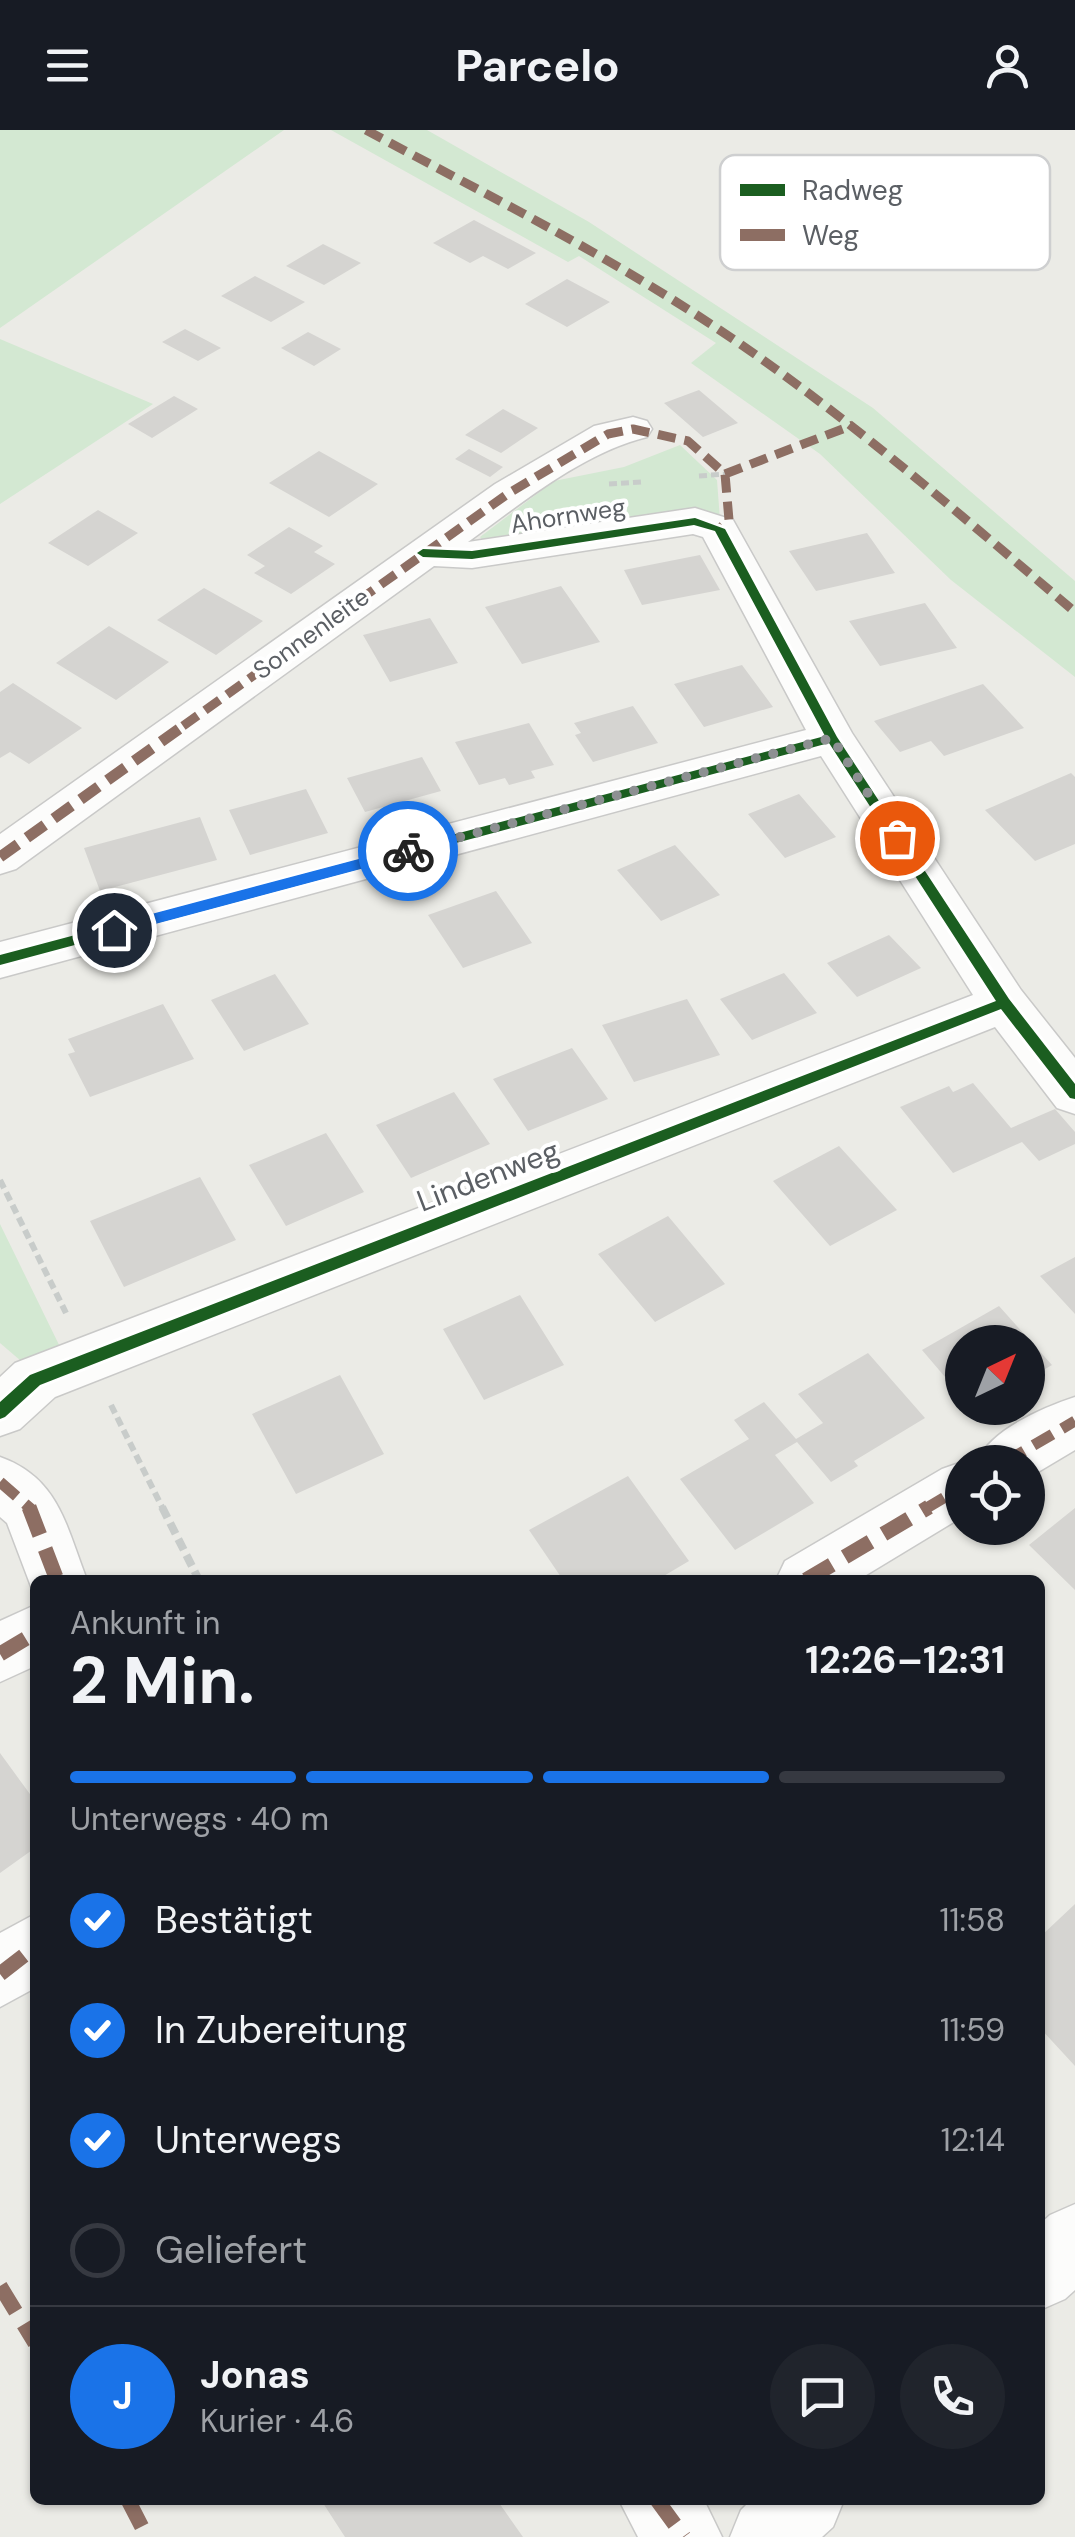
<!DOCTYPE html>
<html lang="de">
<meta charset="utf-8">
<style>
body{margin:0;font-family:"DM Sans",sans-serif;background:#20242c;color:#f1f3f6;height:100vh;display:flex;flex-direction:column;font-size:38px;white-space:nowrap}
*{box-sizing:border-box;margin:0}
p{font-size:32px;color:#9ea1a6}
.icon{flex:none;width:55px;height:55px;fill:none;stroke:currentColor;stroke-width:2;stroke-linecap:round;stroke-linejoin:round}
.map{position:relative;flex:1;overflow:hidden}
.panel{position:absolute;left:30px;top:1445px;width:1015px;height:930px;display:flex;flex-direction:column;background:#171b24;border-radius:15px;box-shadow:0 2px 8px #0004}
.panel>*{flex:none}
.needle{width:65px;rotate:43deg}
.buttons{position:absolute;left:945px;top:1195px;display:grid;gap:20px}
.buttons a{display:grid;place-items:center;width:100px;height:100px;border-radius:50%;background:#171b24;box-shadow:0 2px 8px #0004;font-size:50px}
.pin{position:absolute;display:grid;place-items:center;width:85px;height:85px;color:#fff;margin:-42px;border:5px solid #fff;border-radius:50%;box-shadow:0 2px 10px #0007}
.courier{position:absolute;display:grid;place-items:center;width:100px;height:100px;margin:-50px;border:8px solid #1a73e8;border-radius:50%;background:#fff;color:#222;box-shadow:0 2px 12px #0007}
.summary em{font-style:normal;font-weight:700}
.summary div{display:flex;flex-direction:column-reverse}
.summary{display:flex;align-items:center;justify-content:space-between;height:170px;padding:0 40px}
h1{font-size:65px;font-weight:700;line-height:75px}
.bar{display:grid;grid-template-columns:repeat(4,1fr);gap:15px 10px;align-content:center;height:120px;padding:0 40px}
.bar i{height:12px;border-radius:8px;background:#363941}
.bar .current{background:#1a73e8}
.bar p{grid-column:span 4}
.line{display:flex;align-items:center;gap:25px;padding:0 40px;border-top:2px solid #363941}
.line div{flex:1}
.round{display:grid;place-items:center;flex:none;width:105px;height:105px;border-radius:52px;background:#20242c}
ol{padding:0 40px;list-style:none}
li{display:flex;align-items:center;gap:30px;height:110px}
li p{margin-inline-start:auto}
li .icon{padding:10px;border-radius:50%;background:#1a73e8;color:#fff;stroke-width:4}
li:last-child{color:#9ea1a6}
li i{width:55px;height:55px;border:5px solid #363941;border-radius:50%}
header{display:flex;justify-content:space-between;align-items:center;height:130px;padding:0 40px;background:#171b24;font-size:45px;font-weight:700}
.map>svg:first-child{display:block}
.green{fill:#d3e8d2}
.building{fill:#d5d4d1}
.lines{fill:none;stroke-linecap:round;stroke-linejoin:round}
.street-casing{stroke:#c9c9c8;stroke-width:3}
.path-far2{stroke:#c8ccca;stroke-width:5;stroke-dasharray:8 4;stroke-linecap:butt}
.path-far1{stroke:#c8ccca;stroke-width:6;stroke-dasharray:9 5;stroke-linecap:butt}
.path{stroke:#c8ccca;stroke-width:8;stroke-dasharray:12 6;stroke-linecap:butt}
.street{fill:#fcfcfb;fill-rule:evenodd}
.quiet-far2{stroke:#8d6e63;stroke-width:9;stroke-dasharray:18 9;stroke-linecap:butt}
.quiet-far1{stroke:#8d6e63;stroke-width:11;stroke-dasharray:22 11;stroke-linecap:butt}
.quiet{stroke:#8d6e63;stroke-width:15;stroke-dasharray:30 15;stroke-linecap:butt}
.cycleway-casing{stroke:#fff;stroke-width:6}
.cycleway{fill:#1b5e20;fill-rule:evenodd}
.route{fill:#1a73e8}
.done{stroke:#8d9092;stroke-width:10;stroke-dasharray:0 18}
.labels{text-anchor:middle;stroke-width:8;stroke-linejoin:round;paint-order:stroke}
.far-street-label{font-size:25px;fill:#5b5f64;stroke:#fff}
.street-label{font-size:30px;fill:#5b5f64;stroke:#fff}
.key{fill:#fff;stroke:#cecfd0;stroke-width:2.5}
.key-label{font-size:28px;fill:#5b5f64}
</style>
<header><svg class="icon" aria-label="menu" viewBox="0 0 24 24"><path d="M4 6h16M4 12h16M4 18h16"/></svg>Parcelo<svg class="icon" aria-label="person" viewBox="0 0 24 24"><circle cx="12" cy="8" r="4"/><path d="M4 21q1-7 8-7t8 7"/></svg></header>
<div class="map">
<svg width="1075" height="2407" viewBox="0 0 1075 2407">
<rect width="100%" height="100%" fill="#ebebe6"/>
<path class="green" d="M0,0H284L0,198Z
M331,0H427L589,92L873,278L1075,451V547L951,450L820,324L691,233L716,213L579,126L568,132Z
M0,209L153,274L0,374Z
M680,315L717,350L720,390L484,412L480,407L554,351L624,337Z
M0,1094L63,1223L28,1237L0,1213Z"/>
<path class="building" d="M474,90L536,123L508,139L483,126L470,133L433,113Z
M323,114L361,133L324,155L286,136Z
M255,146L305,172L271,192L221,166Z
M567,149L610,172L567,197L525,174Z
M185,199L221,218L198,231L162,212Z
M308,202L341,219L314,236L281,218Z
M699,260L738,293L703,307L664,273Z
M174,266L198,279L152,308L128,294Z
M503,279L538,298L501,323L465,305Z
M469,319L503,337L490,347L455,329Z
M319,321L378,354L329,387L269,353Z
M98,380L138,403L88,436L48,413Z
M289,397L323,416L314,422L335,434L291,464L254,443L265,436L247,425Z
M867,403L895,443L816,461L789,421Z
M700,425L720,460L642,475L624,440Z
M561,456L600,512L522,534L485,477Z
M204,458L263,491L216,525L157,490Z
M925,473L957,518L880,536L849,491Z
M430,488L458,533L390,552L363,505Z
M109,496L169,532L116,570L56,533Z
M742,535L773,577L704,597L674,554Z
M13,553L82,598L29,634L10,622L0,628V562Z
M983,554L1024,598L944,626L931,611L900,622L874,591Z
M633,576L658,613L593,632L575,605L581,603L574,593Z
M529,593L554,635L531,641L535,648L509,655L505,648L479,655L455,612Z
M422,627L441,661L365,682L347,648Z
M1071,643L1075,647V714L1035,731L985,680Z
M306,659L328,703L250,725L229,680Z
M799,664L836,707L785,728L748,684Z
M200,687L217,730L100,761L84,718Z
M675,715L720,765L661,791L617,740Z
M496,761L532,813L463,838L428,785Z
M889,805L921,838L857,867L827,833Z
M784,843L817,883L752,910L720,869Z
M275,844L309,894L244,921L211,870Z
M687,869L720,925L634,952L602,895Z
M163,874L194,929L90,967L68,924L75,922L68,909Z
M572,918L608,969L528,1001L493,949Z
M973,953L1011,998L1055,979L1075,1002V1014L1039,1031L1022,1012L953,1043L900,977L949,956L953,962Z
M454,962L490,1014L411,1048L376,995Z
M326,1003L364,1062L286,1096L249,1035Z
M839,1016L897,1080L830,1116L773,1051Z
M200,1047L236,1110L124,1157L90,1091Z
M668,1086L725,1154L655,1192L598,1124Z
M1075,1127V1184L1040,1146Z
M520,1165L564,1235L484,1270L443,1199Z
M999,1176L1052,1235L1028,1249V1212H962V1267L922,1220Z
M868,1223L925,1288L854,1331L858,1336L831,1352L797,1312L775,1325L814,1373L735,1420L680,1349L749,1309L734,1290L764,1272L796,1309L823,1293L798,1264Z
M340,1245L384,1324L296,1364L252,1284Z
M628,1346L689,1431L662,1447L664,1450H563L529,1400Z
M1075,1378V1460L1029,1415Z
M0,1623L35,1671V1718L0,1743Z
M1075,1774V1936L1040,1898V1807Z
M321,2370H497L523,2407H345Z"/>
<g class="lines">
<defs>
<path id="street" d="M633,287L647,291L652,299L647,307C582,323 522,373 468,412L695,378L733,390L852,603L1021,860L1075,928V984L1057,978L995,897L55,1267L20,1299L0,1306V1247L15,1233L973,865L821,626L0,848V812L806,600L703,407L693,404L472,438L434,436L16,739L0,744V704L495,354L594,296Z
M1075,1267V1320L1028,1348V1332H977C990,1300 1042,1278 1075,1267Z
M0,1327C59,1348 66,1396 87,1450H35V1467L7,1393L0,1387Z
M962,1332V1387L858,1450H776L785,1431L942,1339Z
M35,1475V1536L0,1552V1491Z
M35,1784V1858L0,1877V1803Z
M1075,2074V2160L1065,2169L1040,2180V2094L1050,2085Z
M619,2370H704L722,2407H638Z
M751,2370H844L833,2397L822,2407H730L741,2380Z"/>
</defs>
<use href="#street" class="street-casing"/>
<path class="path-far2" d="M699,346L725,344
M609,354L642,352"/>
<path class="path-far1" d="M0,1050L66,1183
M111,1275L163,1379"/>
<path class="path" d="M162,1377L199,1450"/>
<use href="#street" class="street"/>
<path class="quiet-far2" d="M366,0C489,66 614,128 730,207C852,290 963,387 1075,482
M725,344L853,295
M183,596L509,363L608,304L633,299L688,311L725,344L729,390L719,399"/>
<path class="quiet-far1" d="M0,727L186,594
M1005,1332L1075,1291
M0,1352L31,1379
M925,1379L962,1357"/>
<path class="quiet" d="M29,1377L57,1450
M806,1450L929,1377
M0,1524L35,1503
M0,1844L35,1817
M0,2156L35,2213
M128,2370L147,2407
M657,2370L684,2407"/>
<defs>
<path id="cycleway" d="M695,388L725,399L837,607L1009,869L1075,954V969L1070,968L1001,879L40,1255L5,1287L0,1289V1272L30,1245L996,871L829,613L0,835V825L825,606L715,401L694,395L472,429L423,427L417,423L423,419L472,421Z"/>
</defs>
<use href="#cycleway" class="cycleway-casing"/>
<use href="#cycleway" class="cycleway"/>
</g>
<path class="route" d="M408,716L415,721L413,725L114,805L106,800L114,794Z"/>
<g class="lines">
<path class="done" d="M408,721L832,608L897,708"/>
</g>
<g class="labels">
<g class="far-street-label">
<text transform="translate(568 385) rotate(-9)" y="9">Ahornweg</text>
<text transform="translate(311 503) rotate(-36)" y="9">Sonnenleite</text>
</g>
<g class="street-label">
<text transform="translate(488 1046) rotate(-21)" y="10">Lindenweg</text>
</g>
</g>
<rect x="720" y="25" width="330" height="115" rx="15" class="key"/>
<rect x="740" y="54" width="45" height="12" fill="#1b5e20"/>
<rect x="740" y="99" width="45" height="12" fill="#8d6e63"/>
<g class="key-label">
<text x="802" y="70">Radweg</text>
<text x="802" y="115">Weg</text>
</g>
</svg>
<div class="buttons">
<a><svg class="needle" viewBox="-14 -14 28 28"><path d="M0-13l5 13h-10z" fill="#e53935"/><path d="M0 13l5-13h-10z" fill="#9ea1a6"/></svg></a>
<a><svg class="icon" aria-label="locate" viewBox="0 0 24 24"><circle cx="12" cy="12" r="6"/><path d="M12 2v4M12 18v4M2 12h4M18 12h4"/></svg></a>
</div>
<div class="pin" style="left:897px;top:708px;background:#ea580c"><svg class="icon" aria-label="bag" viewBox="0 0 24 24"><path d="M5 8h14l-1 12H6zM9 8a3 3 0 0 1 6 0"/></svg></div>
<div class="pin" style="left:114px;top:800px;background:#1f2937"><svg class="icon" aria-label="home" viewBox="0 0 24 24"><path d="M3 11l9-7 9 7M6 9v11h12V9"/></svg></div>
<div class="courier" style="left:408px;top:721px"><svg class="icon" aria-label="bike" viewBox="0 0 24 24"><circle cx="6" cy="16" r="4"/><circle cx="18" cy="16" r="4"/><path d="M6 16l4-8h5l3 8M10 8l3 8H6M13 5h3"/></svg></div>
<section class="panel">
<div class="summary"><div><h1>2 Min.</h1><p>Ankunft in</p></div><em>12:26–12:31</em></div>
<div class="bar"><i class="current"></i><i class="current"></i><i class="current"></i><i></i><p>Unterwegs · 40 m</p></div>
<ol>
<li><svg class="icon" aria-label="check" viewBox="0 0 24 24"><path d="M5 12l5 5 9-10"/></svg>Bestätigt<p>11:58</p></li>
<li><svg class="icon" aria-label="check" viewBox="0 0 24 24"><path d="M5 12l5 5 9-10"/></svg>In Zubereitung<p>11:59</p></li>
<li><svg class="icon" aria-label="check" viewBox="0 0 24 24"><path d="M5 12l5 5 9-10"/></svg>Unterwegs<p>12:14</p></li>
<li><i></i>Geliefert</li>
</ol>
<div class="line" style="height:180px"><b class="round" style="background:#1a73e8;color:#fff">J</b><div><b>Jonas</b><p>Kurier · 4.6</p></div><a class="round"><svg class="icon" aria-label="chat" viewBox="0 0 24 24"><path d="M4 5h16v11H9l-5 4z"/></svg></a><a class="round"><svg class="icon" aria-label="phone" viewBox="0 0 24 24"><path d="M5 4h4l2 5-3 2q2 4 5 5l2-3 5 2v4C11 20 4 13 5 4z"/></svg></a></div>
</section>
</div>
